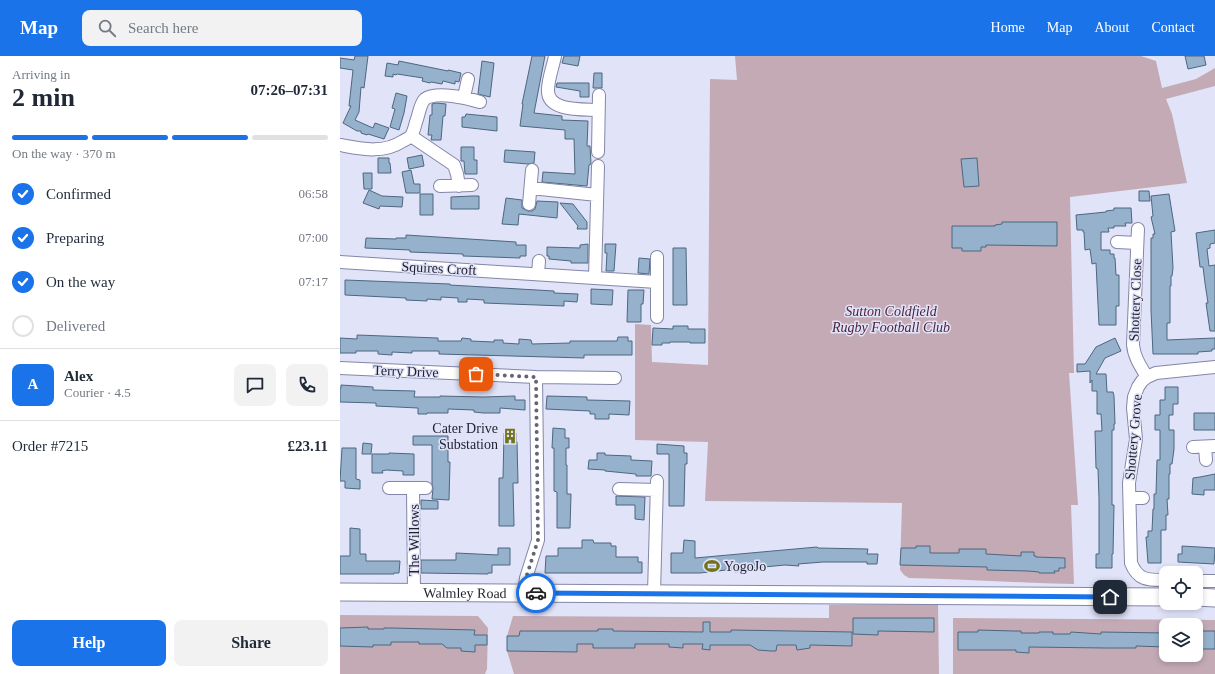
<!DOCTYPE html>
<meta charset="utf-8">
<style>
body{margin:0;font-family:Georgia,serif;background:#f2f2f3;color:#1f2937;height:100vh;display:flex;flex-direction:column;font-size:15px;white-space:nowrap}
*{box-sizing:border-box;margin:0}
p{font-size:13px;color:#747a83}
.icon{flex:none;width:22px;height:22px;fill:none;stroke:currentColor;stroke-width:2;stroke-linecap:round;stroke-linejoin:round}
.map{position:relative;flex:1;overflow:hidden}
.drawer{display:flex;flex-direction:column;background:#fff;width:340px}
.drawer>*{flex:none}
.buttons{position:absolute;left:819px;top:510px;display:grid;gap:8px}
.buttons a{display:grid;place-items:center;width:44px;height:44px;border-radius:8px;background:#fff;box-shadow:0 2px 6px #0003;font-size:20px}
.pin{position:absolute;display:grid;place-items:center;width:34px;height:34px;color:#fff;margin:-17px;border-radius:8px;box-shadow:0 2px 6px #0006}
.courier{position:absolute;display:grid;place-items:center;width:40px;height:40px;margin:-20px;border:3px solid #1a73e8;border-radius:50%;background:#fff;color:#222;box-shadow:0 1px 5px #0007}
.overview em{font-style:normal;font-weight:700}
.overview div{display:flex;flex-direction:column-reverse}
.overview{display:flex;align-items:center;justify-content:space-between;height:68px;padding:0 12px}
h1{font-size:26px;font-weight:700;line-height:30px}
.bar{display:grid;grid-template-columns:repeat(4,1fr);gap:6px 4px;align-content:center;height:48px;padding:0 12px}
.bar i{height:5px;border-radius:3px;background:#e0e1e3}
.bar .active{background:#1a73e8}
.bar p{grid-column:span 4}
.line{display:flex;align-items:center;gap:10px;padding:0 12px;border-top:1px solid #e0e1e3}
.line div{flex:1}
.round{display:grid;place-items:center;flex:none;width:42px;height:42px;border-radius:8px;background:#f2f2f3}
ol{padding:0 12px;list-style:none}
li{display:flex;align-items:center;gap:12px;height:44px}
li p{margin-inline-start:auto}
li .icon{padding:4px;border-radius:50%;background:#1a73e8;color:#fff;stroke-width:4}
li:last-child{color:#747a83}
li i{width:22px;height:22px;border:2px solid #e0e1e3;border-radius:50%}
.action{display:flex;gap:8px;margin-top:auto;padding:8px 12px}
.action a{flex:1;height:46px;border-radius:8px;background:#1a73e8;color:#fff;font-size:16px;font-weight:700;line-height:46px;text-align:center}
.action a+a{background:#f2f2f3;color:#1f2937}
header{display:flex;align-items:center;gap:24px;box-sizing:border-box;height:56px;padding:0 20px;background:#1a73e8;color:#fff}
header strong{font-size:19px}
nav{display:flex;gap:22px;margin-inline-start:auto;font-size:14px}
.search{width:280px;height:36px;background:#f2f2f3;display:flex;align-items:center;gap:10px;box-sizing:border-box;padding:0 14px;border-radius:8px;color:#747a83;font-size:15px}
main{display:flex;flex:1;min-height:0}
.map>svg:first-child{display:block}
.green{fill:#c4aab5;fill-rule:evenodd}
.building{fill:#95b1cc;stroke:#4d677f}
.lines{fill:none;stroke-linecap:round;stroke-linejoin:round}
.minor-casing{stroke:#8486a7;stroke-width:14}
.secondary-casing{stroke:#8486a7;stroke-width:19}
.minor{stroke:#fff;stroke-width:12}
.secondary{stroke:#fff;stroke-width:17}
.done{stroke:#636474;stroke-width:4;stroke-dasharray:0 7.2}
.route{stroke:#1a73e8;stroke-width:5}
.labels{text-anchor:middle;stroke-width:3;stroke-linejoin:round;paint-order:stroke}
.street-label{font-size:14px;fill:#1f202d;stroke:#e1e3f9}
.park-label{font-size:14px;font-style:italic;fill:#4f2339;stroke:#e1e3f9}
.poi-label{font-size:14px;fill:#1f202d;stroke:#e1e3f9;text-anchor:end}
</style>
<header>
<strong>Map</strong>
<div class="search"><svg class="icon" aria-label="search" viewBox="0 0 24 24"><circle cx="10" cy="10" r="6"/><path d="M15 15l6 6"/></svg>Search here</div>
<nav><a>Home</a><a>Map</a><a>About</a><a>Contact</a></nav>
</header>
<main>
<section class="drawer">
<div class="overview"><div><h1>2 min</h1><p>Arriving in</p></div><em>07:26–07:31</em></div>
<div class="bar"><i class="active"></i><i class="active"></i><i class="active"></i><i></i><p>On the way · 370 m</p></div>
<ol>
<li><svg class="icon" aria-label="check" viewBox="0 0 24 24"><path d="M5 12l5 5 9-10"/></svg>Confirmed<p>06:58</p></li>
<li><svg class="icon" aria-label="check" viewBox="0 0 24 24"><path d="M5 12l5 5 9-10"/></svg>Preparing<p>07:00</p></li>
<li><svg class="icon" aria-label="check" viewBox="0 0 24 24"><path d="M5 12l5 5 9-10"/></svg>On the way<p>07:17</p></li>
<li><i></i>Delivered</li>
</ol>
<div class="line" style="height:72px"><b class="round" style="background:#1a73e8;color:#fff">A</b><div><b>Alex</b><p>Courier · 4.5</p></div><a class="round"><svg class="icon" aria-label="chat" viewBox="0 0 24 24"><path d="M4 5h16v11H9l-5 4z"/></svg></a><a class="round"><svg class="icon" aria-label="phone" viewBox="0 0 24 24"><path d="M5 4h4l2 5-3 2q2 4 5 5l2-3 5 2v4C11 20 4 13 5 4z"/></svg></a></div>
<div class="line" style="height:52px"><div>Order #7215</div><b>£23.11</b></div>
<div class="action"><a>Help</a><a>Share</a></div>
</section>
<div class="map">
<svg width="875" height="618" viewBox="0 0 875 618">
<rect width="100%" height="100%" fill="#e1e3f9"/>
<path class="green" d="M395,0H801L816,5L822,32L856,23L875,12V30L826,43L832,58L847,127L730,141L734,317H729L738,449H731L734,528C679,527 624,523 569,522L564,519L560,514L562,447L365,445L368,386L295,384V268L311,269L312,306L368,309L370,23L397,24Z
M598,548L599,618H174L167,595V580L173,560L489,562V549Z
M0,559L138,560L148,572L147,613L145,618H0Z
M613,562L875,564V618H613ZM826,569H856V599H826Z"/>
<path class="building" d="M15,0H28L24,32L21,31L19,56L15,64L33,72L35,67L49,72L44,83L28,78L27,79L21,77V75H17L3,67L11,50H9L13,14L0,12V2L14,4Z
M192,0H205L194,57L222,60V64L248,65L247,90H250L251,108L249,109L247,130L202,126L203,116L235,118L234,83H225V74L180,70L183,48H182Z
M224,0H240L238,10L222,7Z
M845,0H864L866,9L848,13Z
M59,5L108,15V14L121,17L119,26L115,25V28L103,25L102,28L91,26L90,27L82,25L83,22L57,18L56,19L53,18V21L45,20L47,7L58,9Z
M142,5L154,7L150,41L138,38Z
M254,17H262V32H253Z
M217,27H249V41H240V35L216,31Z
M56,37L67,40L64,57L59,74L50,71L55,53L52,52Z
M96,47L106,48L105,60H103L101,84H91L92,79H88L90,59H92V48Z
M126,58L157,61V75L122,71V61H125Z
M121,91H134V104H137V118H125L124,105H121Z
M165,94L195,96L194,107L188,108L164,106Z
M82,99L84,110L69,113L67,102Z
M38,102H49V107H50L51,117H38Z
M637,102L639,130L624,131L621,103Z
M71,114L74,128H80V137H66L62,116Z
M23,117H32V133H24Z
M29,134L42,140L63,141L62,151L40,150L39,153L23,147Z
M799,135H809L810,145H799Z
M80,138H93V159H80Z
M829,138L835,175L831,176L833,212L832,220H831V230H830V267H827V284L875,282V293H872V295L858,296V298H813L811,254V182H813V178H815L811,161L813,160L811,140Z
M132,140H139V153H111V141Z
M166,142L182,144V152L188,155H192L195,153L197,145L218,146L217,162L179,158L178,169L162,168Z
M220,147L233,148L247,166V173H237L238,170Z
M774,152H791L792,167H785L786,170H774V172H768L769,176H761V194H770V198H774V202H775L776,219H779V250H776V269H759L756,207L752,208L750,193L745,194L744,176H743V174H737L736,159L766,156V155L774,154Z
M662,166H717V190L646,189V191H641V195H622V192H612V170H655V169L662,168Z
M875,174V187L870,188V192L867,193L869,210L875,209V275H870L866,247H868L865,227L863,211H860L856,177Z
M66,179L176,186V189H186V200H180V202L123,200V198L70,196V194L25,192L26,182L56,183V182H66Z
M248,188V207H231V205L209,203V200H207V191L240,192V189Z
M265,188H276L274,215H266L267,197H265Z
M333,192H346L347,249H333Z
M299,202L310,203L309,218L298,217Z
M5,224L110,228V229L214,235V237L238,238L237,246L224,245V250L170,248L144,247V244L127,243V246H118V242L101,241V244L87,243V245L66,244V242L5,239Z
M251,233L273,234L272,249L251,248Z
M288,234H304L303,248H301V266H287Z
M333,270H348V273H365V287H350V286H330V287H322V289H312L313,272L333,273Z
M17,279L98,282V285H121L122,282L131,283V285L154,286V284H163V287L179,288V283L191,284L192,288L230,287V285H277L278,281H288V285H292V299H244V302L99,298V295H72V297L52,296V299L38,298V295H16V297H0V282L17,283Z
M775,282L781,295L765,302L756,318H766L767,336H773L774,340L775,368H774V374H772V449H774L773,498H772V512H756V498H759V443L758,413L756,412L755,375H762L761,358H757V335H752V324L750,327V315L737,316V308H745L756,291Z
M1,329L33,331V334L75,335L74,341H100V340L143,341L175,340V344H185V354L160,352V357H143L134,356V354L108,353V357H87V358H78V352L36,350V347L0,346V332H1Z
M825,331H838V348H833V359H829V374H834V393L832,408H830V418H829V443H827L828,459H826V474H821V507H808L806,481H808V475H812L813,453H814V438H816L817,404H820V374H815V359H820V344H825Z
M207,340L247,341V344L290,345L289,359L269,358V363H255V358H250V355L206,353Z
M854,357H875V374H854Z
M213,372L225,373V382H229V392H226V409H227V438H231L230,472H217V436L214,435V392H212Z
M164,377H176V386H177L178,427H173L174,470H159V422H163Z
M73,380H108V406H110L109,444L92,443L93,432L92,428V389H73Z
M23,387L32,388L31,398H22Z
M317,388L344,390V397H347V408H345L344,450H329V398H317Z
M2,392H16V423L20,424V433L5,432V425H0Z
M49,397L74,398V419H63V415L46,414L42,415L43,417H32V398H49Z
M257,397H265V399L291,400V404L312,405L311,420H296V418L265,415V414L248,413L249,404H257Z
M875,418V434H864V439L852,438L853,422L860,421Z
M276,440L305,441L304,464L295,463V449H276Z
M81,444L98,445V453H81Z
M10,472L20,473V498H26V505H60L59,517H54V518H0V500H10Z
M242,484H253L254,487H271V490H276V501H298V506H302V517H205L206,500H218V492H242Z
M344,484L355,485V502L477,491L478,492L528,493L527,498H538L537,508H527V506H483L458,508L459,510L445,509L403,513V515L395,516V513L360,517H331V497H343Z
M576,490H590V497H619V493H646V498L681,500V496H694V500H696V501L725,502V512H719V515H714L715,517H699V516L688,515L647,514V511L560,509L561,492H576Z
M842,490L875,492L874,508L838,506V498H842Z
M158,492H170V509H152V517H148V518L81,517V504H116V497L158,499Z
M513,562H594V576L538,575V579L513,578Z
M363,566H370V576H391V574L512,576V590L470,589V592L457,594L456,589H437L436,595H431L418,594L410,589H370V594L362,593L363,588H343V592L329,591V588H295V592H253V588H237V596L167,595V580H179L180,575H258V573H273V575L363,576Z
M28,571V573H44V572H51L135,574L134,579H147V589H135V596L121,595V592H107L102,588H79V586H51V589H33V591L0,590V572Z
M638,574L674,575H681V577H699V576H713V578H730L731,576L761,578V576L826,577V591L796,590V592H766L689,591V597L676,596V594H618V576H638Z
M856,575H875V593H856Z"/>
<g class="lines">
<defs>
<path id="minor" d="M215,0C213,11 208,23 208,34C207,56 243,53 258,54
M124,41L128,23
M71,80L114,109L117,118L119,130
M0,89C22,93 43,98 63,85C65,84 69,82 71,80C73,77 75,70 76,66C79,59 80,47 85,43C96,35 128,42 140,46
M258,96L259,39
M100,130L132,129
M191,132L257,139
M189,148L192,114
M798,173L793,289C794,301 801,311 807,321
M777,186L797,187
M317,201V261
M0,206L317,226
M198,218L199,205
M255,222L258,110
M0,312L196,321L275,322
M853,391L875,390
M865,391L866,404
M49,432H86
M73,432L74,536
M279,433L316,434
M790,442H803
M826,524C809,524 798,525 791,507L789,427L796,383L793,352L794,341L798,331L802,325L807,321L816,317L875,311
M856,525H875
M184,537L186,522L198,484L196,321
M314,538L317,425"/>
<g id="secondary">
<path id="s1" d="M0,536L826,541"/>
<path d="M856,541L875,542"/>
</g>
</defs>
<use href="#minor" class="minor-casing"/>
<use href="#secondary" class="secondary-casing"/>
<use href="#minor" class="minor"/>
<use href="#secondary" class="secondary"/>
</g>
<g class="lines">
<path class="done" d="M136,318L196,321L198,484L186,522L184,537H196"/>
<path class="route" d="M196,537L770,541"/>
</g>
<defs>
<symbol id="building-bare" viewBox="-9 -9 18 18"><path d="M-4-6H4V6H1V3H-1V6H-4ZM-2.5-4.3h1.7v1.8h-1.7ZM.8-4.3h1.7v1.8H.8ZM-2.5-1h1.7V.8h-1.7ZM.8-1h1.7V.8H.8Z" fill="#73741a" stroke="#e1e3f9" stroke-width="2.5" paint-order="stroke"/></symbol>
<symbol id="stadium-bare" viewBox="-9 -9 18 18"><path d="M0-5a6.5 5 0 1 0 0 10a6.5 5 0 1 0 0-10ZM-3.5-1.8h7v3.6h-7Z" fill="#73741a" stroke="#e1e3f9" stroke-width="2.5" paint-order="stroke"/></symbol>
</defs>
<g fill-rule="evenodd">
<use href="#building-bare" x="159" y="369" width="22" height="22"/>
<use href="#stadium-bare" x="361" y="499" width="22" height="22"/>
</g>
<g class="labels">
<g class="street-label">
<text transform="translate(99 212) rotate(3)" y="5">Squires Croft</text>
<text transform="translate(795 244) rotate(-88)" y="5">Shottery Close</text>
<text transform="translate(66 315) rotate(2)" y="5">Terry Drive</text>
<text transform="translate(793 381) rotate(-85)" y="5">Shottery Grove</text>
<text transform="translate(74 484) rotate(-90)" y="5">The Willows</text>
<text dy="5" stroke="none"><textPath href="#s1" startOffset="125">Walmley Road</textPath></text>
</g>
<g class="park-label">
<text x="551" y="260">Sutton Coldfield<tspan x="551" dy="16">Rugby Football Club</tspan></text>
</g>
<g class="poi-label">
<text x="158" y="377">Cater Drive<tspan x="158" dy="16">Substation</tspan></text>
<text x="384" y="515" text-anchor="start">YogoJo</text>
</g>
</g>
</svg>
<div class="buttons">
<a><svg class="icon" aria-label="locate" viewBox="0 0 24 24"><circle cx="12" cy="12" r="6"/><path d="M12 2v4M12 18v4M2 12h4M18 12h4"/></svg></a>
<a><svg class="icon" aria-label="layers" viewBox="0 0 24 24"><path d="M12 4l9 5-9 5-9-5zM3 14l9 5 9-5"/></svg></a>
</div>
<div class="pin" style="left:136px;top:318px;background:#ea580c"><svg class="icon" aria-label="bag" viewBox="0 0 24 24"><path d="M5 8h14l-1 12H6zM9 8a3 3 0 0 1 6 0"/></svg></div>
<div class="pin" style="left:770px;top:541px;background:#1f2937"><svg class="icon" aria-label="home" viewBox="0 0 24 24"><path d="M3 11l9-7 9 7M6 9v11h12V9"/></svg></div>
<div class="courier" style="left:196px;top:537px"><svg class="icon" aria-label="car" viewBox="0 0 24 24"><path d="M5 17H2v-5l4-1 3-4h7l3 4 3 1v5h-3M9 17h6M6 11h13"/><circle cx="7" cy="17" r="2"/><circle cx="17" cy="17" r="2"/></svg></div>
</div>
</main>
